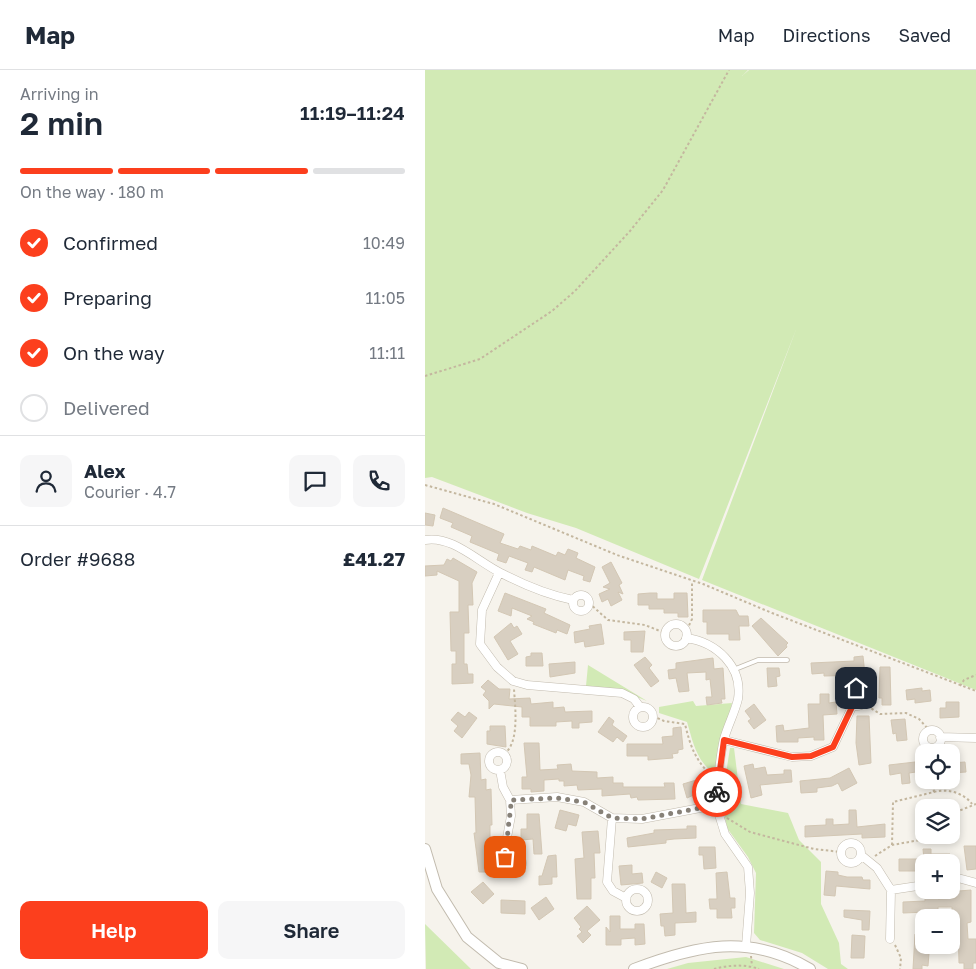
<!DOCTYPE html>
<meta charset="utf-8">
<style>
body{margin:0;font-family:"Golos Text",sans-serif;background:#f6f6f7;color:#1f2937;height:100vh;display:flex;flex-direction:column;font-size:19px;white-space:nowrap}
*{box-sizing:border-box;margin:0}
p{font-size:16px;color:#747a83}
.icon{flex:none;width:28px;height:28px;fill:none;stroke:currentColor;stroke-width:2;stroke-linecap:round;stroke-linejoin:round}
.map{position:relative;flex:1;overflow:hidden}
.sheet{display:flex;flex-direction:column;background:#fff;width:425px}
.sheet>*{flex:none}
.controls{position:absolute;left:490px;top:674px;display:grid;gap:10px}
.controls a{display:grid;place-items:center;width:45px;height:45px;border-radius:10px;background:#fff;box-shadow:0 2px 8px #0003;font-size:25px}
.pin{position:absolute;display:grid;place-items:center;width:42px;height:42px;color:#fff;margin:-21px;border-radius:10px;box-shadow:0 2px 8px #0006}
.courier{position:absolute;display:grid;place-items:center;width:50px;height:50px;margin:-25px;border:4px solid #fc3f1d;border-radius:50%;background:#fff;color:#222;box-shadow:0 1px 6px #0007}
.overview em{font-style:normal;font-weight:600}
.overview div{display:flex;flex-direction:column-reverse}
.overview{display:flex;align-items:center;justify-content:space-between;height:85px;padding:0 20px}
h1{font-size:32px;font-weight:600;line-height:38px}
.bar{display:grid;grid-template-columns:repeat(4,1fr);gap:8px 5px;align-content:center;height:60px;padding:0 20px}
.bar i{height:6px;border-radius:4px;background:#e0e1e3}
.bar .active{background:#fc3f1d}
.bar p{grid-column:span 4}
.line{display:flex;align-items:center;gap:12px;padding:0 20px;border-top:1px solid #e0e1e3}
.line div{flex:1}
.round{display:grid;place-items:center;flex:none;width:52px;height:52px;border-radius:10px;background:#f6f6f7}
ol{padding:0 20px;list-style:none}
li{display:flex;align-items:center;gap:15px;height:55px}
li p{margin-inline-start:auto}
li .icon{padding:5px;border-radius:50%;background:#fc3f1d;color:#fff;stroke-width:4}
li:last-child{color:#747a83}
li i{width:28px;height:28px;border:2px solid #e0e1e3;border-radius:50%}
.action{display:flex;gap:10px;margin-top:auto;padding:10px 20px}
.action a{flex:1;height:58px;border-radius:10px;background:#fc3f1d;color:#fff;font-size:20px;font-weight:600;line-height:58px;text-align:center}
.action a+a{background:#f6f6f7;color:#1f2937}
header{display:flex;align-items:center;gap:30px;box-sizing:border-box;height:70px;padding:0 25px;background:#fff;border-bottom:1px solid #e0e1e3}
header strong{font-size:24px}
nav{display:flex;gap:28px;margin-inline-start:auto;font-size:18px}
main{display:flex;flex:1;min-height:0}
.map>svg:first-child{display:block}
.green{fill:#d2eab5}
.building{fill:#d8cfc1;stroke:#d3c7b4}
.lines{fill:none;stroke-linecap:round;stroke-linejoin:round}
.service-casing{stroke:#c2bbae;stroke-width:5.5}
.minor-casing{stroke:#c2bbae;stroke-width:9}
.tertiary-casing{stroke:#c2bbae;stroke-width:12}
.path{stroke:#c4b79f;stroke-width:2;stroke-dasharray:2.5 2.5;stroke-linecap:butt}
.service{stroke:#fff;stroke-width:4}
.minor{stroke:#fff;stroke-width:8}
.tertiary{stroke:#fff;stroke-width:10}
.done{stroke:#878178;stroke-width:5;stroke-dasharray:0 9}
.route{stroke:#fc3f1d;stroke-width:6}
</style>
<header>
<strong>Map</strong>
<nav><a>Map</a><a>Directions</a><a>Saved</a></nav>
</header>
<main>
<section class="sheet">
<div class="overview"><div><h1>2 min</h1><p>Arriving in</p></div><em>11:19–11:24</em></div>
<div class="bar"><i class="active"></i><i class="active"></i><i class="active"></i><i></i><p>On the way · 180 m</p></div>
<ol>
<li><svg class="icon" aria-label="check" viewBox="0 0 24 24"><path d="M5 12l5 5 9-10"/></svg>Confirmed<p>10:49</p></li>
<li><svg class="icon" aria-label="check" viewBox="0 0 24 24"><path d="M5 12l5 5 9-10"/></svg>Preparing<p>11:05</p></li>
<li><svg class="icon" aria-label="check" viewBox="0 0 24 24"><path d="M5 12l5 5 9-10"/></svg>On the way<p>11:11</p></li>
<li><i></i>Delivered</li>
</ol>
<div class="line" style="height:90px"><a class="round"><svg class="icon" aria-label="person" viewBox="0 0 24 24"><circle cx="12" cy="8" r="4"/><path d="M4 21q1-7 8-7t8 7"/></svg></a><div><b>Alex</b><p>Courier · 4.7</p></div><a class="round"><svg class="icon" aria-label="chat" viewBox="0 0 24 24"><path d="M4 5h16v11H9l-5 4z"/></svg></a><a class="round"><svg class="icon" aria-label="phone" viewBox="0 0 24 24"><path d="M5 4h4l2 5-3 2q2 4 5 5l2-3 5 2v4C11 20 4 13 5 4z"/></svg></a></div>
<div class="line" style="height:65px"><div>Order #9688</div><b>£41.27</b></div>
<div class="action"><a>Help</a><a>Share</a></div>
</section>
<div class="map">
<svg width="551" height="899" viewBox="0 0 551 899">
<rect width="100%" height="100%" fill="#f6f3ec"/>
<path class="green" d="M0,0H323L317,6L324,0H551V620L277,510L372,257L274,509L151,458L102,443L7,407L0,408Z
M163,595L222,631L194,620L161,616Z
M268,631L271,636L307,633L290,704C271,691 268,672 262,652L234,643V637Z
M305,678H309L316,734L363,743L374,770L396,792V834L414,873L416,894L423,899H403L377,883L335,870L329,863L331,803L323,787L302,758L297,729Z
M0,854L46,899H1Z
M321,887L359,899H242L263,893Z"/>
<path class="building" d="M18,438L79,464L75,473L93,479L95,476L106,480L107,476L131,486L133,482L140,485L143,479L153,483L151,488L170,497L165,512L158,510L159,506L143,500L140,510L109,497L107,502L100,500L103,493L84,486L81,493L72,490L74,484L45,472L47,466L26,457L28,453L15,448Z
M0,443L10,445L8,456L0,455Z
M28,488L52,502L47,513L48,535H43L44,563H39V594H42L43,604H48V613L27,614V594H31V581H26L25,542H34V511L12,501V505L0,506V496L19,495L22,489L26,491Z
M186,492L197,513L194,515L198,524L193,522L197,530L186,536L183,529L177,532L174,524L185,519L178,517L185,513L177,497Z
M80,523L121,539L119,543L145,555L142,564L132,560L131,563L108,554L109,552L102,549L107,546L87,538L86,546L73,541Z
M225,523H232V529H249V523H262L263,547H253V543H239V539H224V535H213V524Z
M278,540H311L314,546H323L324,556H314L315,570H304V564H282V552H278Z
M336,548L363,573L361,575L362,577L353,586L327,556Z
M86,553L89,558L92,556L97,564L85,571L93,584L83,590L69,567Z
M176,554L179,574L160,577L159,571L150,573L149,562L165,559L164,556Z
M220,561L218,582H206V570H199V562Z
M106,583H117L118,596H101V587L106,586Z
M438,586L440,605L399,606V603L387,604L386,593L429,591V587Z
M220,587L227,595L224,598L234,611L226,617L209,595Z
M288,588L289,599L298,598L300,629H296L297,633L282,635L281,627H287L285,609L281,610V602L262,603L264,621L254,622L251,608L244,609L243,600L251,599V593Z
M150,592V603L125,607L124,594Z
M455,597H465L466,635H457V628H454Z
M342,598H354L355,606L351,607L352,616L343,617Z
M63,610L74,619H85L84,629L105,628L106,634L128,632V638L139,637L140,642L167,641V652L154,653V658H147V651L131,652V656H105V647H97V637L69,634L64,639V631L58,625L61,621L56,617Z
M497,618V621L505,620L506,631L490,633V629L482,630L481,620Z
M395,624H404V633L411,632L412,644L398,645L399,670H389V667L373,668V672H352L351,656L358,655L359,661L384,658L383,634H395Z
M521,632H534V647L515,648V638H521Z
M329,634L341,650L329,659L323,651L326,649L320,641Z
M33,642L40,647L44,642L52,648L37,668L29,661L33,656L26,650Z
M432,646H444L446,693L434,695L431,673Z
M184,647L189,651L187,655L202,666L198,672L192,667L188,672L173,662Z
M480,649L482,670L472,671L471,663L468,664L466,650Z
M65,656H80L81,677L62,674V661H65Z
M256,657L258,679L253,680V683L247,684L248,688L223,690V686H202V674H238L237,667L248,666V658Z
M99,673H114L115,700L133,699L132,695L146,694L147,701L172,702V708L188,707V713H198V717H240L239,713H249L250,729L213,730L212,727L206,728L205,724L177,726V719L153,720L152,715L139,716V711H134V709L119,710V721L106,722V719H97V707H102Z
M55,683L56,710L61,709V720L66,719L67,755H65V792H63V802H54L49,763H51L50,727H44L46,705L44,694H36V684Z
M490,692L491,702L484,703L485,713L477,714L476,703L465,705L464,695Z
M540,692L541,702L526,703V693Z
M328,694L329,699L340,697L342,705L359,704V700H366L367,712L335,715L337,725L326,728L319,696Z
M424,698L432,713L417,721L413,713L407,716L392,718V722L376,723L375,711L405,708Z
M278,708L282,719L262,728L258,714Z
M135,740L154,745L151,756L143,754L141,761L130,758Z
M424,740H431L432,757L460,754V767L437,768V764L380,767V756L401,755V749H408V755L424,754Z
M102,744H114L117,784H109L108,769L96,770V759H102Z
M262,756H271V768L249,769L241,770V773L203,777L202,768L229,763V760L262,759Z
M173,761L175,783H169L170,808H166V829H152L150,789L159,788L157,762Z
M539,776H551V799L542,800Z
M274,777H290L291,798L279,799L278,785H274Z
M498,779H506V784H525V792H499V801H474V789H499Z
M131,785L132,807H127V814L114,815V806H117L123,786Z
M207,795V804L217,803L218,813L196,815L194,796Z
M401,801L413,802V805L422,807H437L438,810H445V819L411,816L410,826L399,825Z
M231,802L242,808L237,818L226,812Z
M302,802L305,828H310V838H306L307,848H292V839H285L284,829H292L291,803Z
M58,812L69,824L58,834L46,822Z
M247,814H260L261,843L271,842V852L250,853V865L240,866L239,856H236L235,844L248,843Z
M546,820V852L542,853L543,869H551V893H548V899H539V893H534L533,853H527V837H513V845H503V842L478,843V832L500,831V824H513V829L531,828L534,821Z
M121,827L129,839L114,850L106,838Z
M76,830L100,831V844L76,843Z
M162,836L175,850L162,861L166,865L158,873L152,866L157,862L154,859L156,857L149,848Z
M419,840L445,841L444,860H437V850L419,847Z
M185,846H195V859H210V854H219L220,874L210,875V868L196,869V875H181V857L185,862Z
M490,864H499L500,883H504L503,896L497,895V899H488Z
M427,865L440,866L439,888H426Z"/>
<g class="lines">
<defs>
<path id="service" d="M308,600L333,590H362"/>
<path id="minor" d="M0,470C27,465 53,492 76,503C99,515 123,525 148,530
M74,503L57,540L55,574L72,597L88,611L102,615L197,623L209,629L215,637
M148 533a8 8 0 1 1 16 0a8 8 0 1 1-16 0Z
M240 565a11 11 0 1 1 22 0a11 11 0 1 1-22 0Z
M423 627a9 9 0 1 1 18 0a9 9 0 1 1-18 0Z
M208 647a10 10 0 1 1 20 0a10 10 0 1 1-20 0Z
M498 669a9 9 0 1 1 18 0a9 9 0 1 1-18 0Z
M515,667L551,668
M299,670L367,687L386,686L408,677L428,635
M64 691a9 9 0 1 1 18 0a9 9 0 1 1-18 0Z
M75,700L78,717L85,730L86,746L81,773L85,783
M85,730L132,727L159,732L187,748L217,749L291,735C293,713 294,690 299,669C303,655 310,642 313,629C318,596 291,572 261,568
M291,735L300,764L323,797L325,823L321,876
M187,748L182,812L188,821L201,828
M416 783a10 10 0 1 1 20 0a10 10 0 1 1-20 0Z
M77 793a10 10 0 1 1 20 0a10 10 0 1 1-20 0Z
M436,785L452,798L466,820L499,815
M526,810L533,808L551,813
M201 830a11 11 0 1 1 22 0a11 11 0 1 1-22 0Z
M465,869L466,820"/>
<path id="tertiary" d="M0,779L12,819L42,867L74,893L97,899
M209,899C272,875 324,863 385,899"/>
</defs>
<use href="#service" class="service-casing"/>
<use href="#minor" class="minor-casing"/>
<use href="#tertiary" class="tertiary-casing"/>
<path class="path" d="M0,306L55,289L127,241L150,221L205,161L238,120L304,0
M0,415L69,434L192,485L278,514L347,543L551,621
M164,533L183,550L220,555L240,563
M262,560L267,549V511
M535,616L539,610L551,605
M438,633L455,644L481,643L494,649L504,660
M228,646L239,651L260,654C265,675 270,690 286,705
M506,682L507,677
M79,684C95,673 90,636 89,619
M509,722C522,718 539,723 547,734
M526,744L551,734
M302,748L325,762L389,779L416,782
M467,775L468,732L509,722L507,710
M450,786L467,775L495,770L502,765
M470,875L476,888L475,899
M326,886L327,896
M289,899C303,895 320,894 334,899"/>
<use href="#service" class="service"/>
<use href="#minor" class="minor"/>
<use href="#tertiary" class="tertiary"/>
</g>
<g class="lines">
<path class="done" d="M80,787L85,784C79,767 86,748 86,730L132,728L159,732L187,748L217,749L291,735L292,722"/>
<path class="route" d="M292,722L299,670L367,687L386,686L408,677L428,635L424,630V624L431,618"/>
</g>
</svg>
<div class="controls">
<a><svg class="icon" aria-label="locate" viewBox="0 0 24 24"><circle cx="12" cy="12" r="6"/><path d="M12 2v4M12 18v4M2 12h4M18 12h4"/></svg></a>
<a><svg class="icon" aria-label="layers" viewBox="0 0 24 24"><path d="M12 4l9 5-9 5-9-5zM3 14l9 5 9-5"/></svg></a>
<a>+</a>
<a>−</a>
</div>
<div class="pin" style="left:80px;top:787px;background:#ea580c"><svg class="icon" aria-label="bag" viewBox="0 0 24 24"><path d="M5 8h14l-1 12H6zM9 8a3 3 0 0 1 6 0"/></svg></div>
<div class="pin" style="left:431px;top:618px;background:#1f2937"><svg class="icon" aria-label="home" viewBox="0 0 24 24"><path d="M3 11l9-7 9 7M6 9v11h12V9"/></svg></div>
<div class="courier" style="left:292px;top:722px"><svg class="icon" aria-label="bike" viewBox="0 0 24 24"><circle cx="6" cy="16" r="4"/><circle cx="18" cy="16" r="4"/><path d="M6 16l4-8h5l3 8M10 8l3 8H6M13 5h3"/></svg></div>
</div>
</main>
